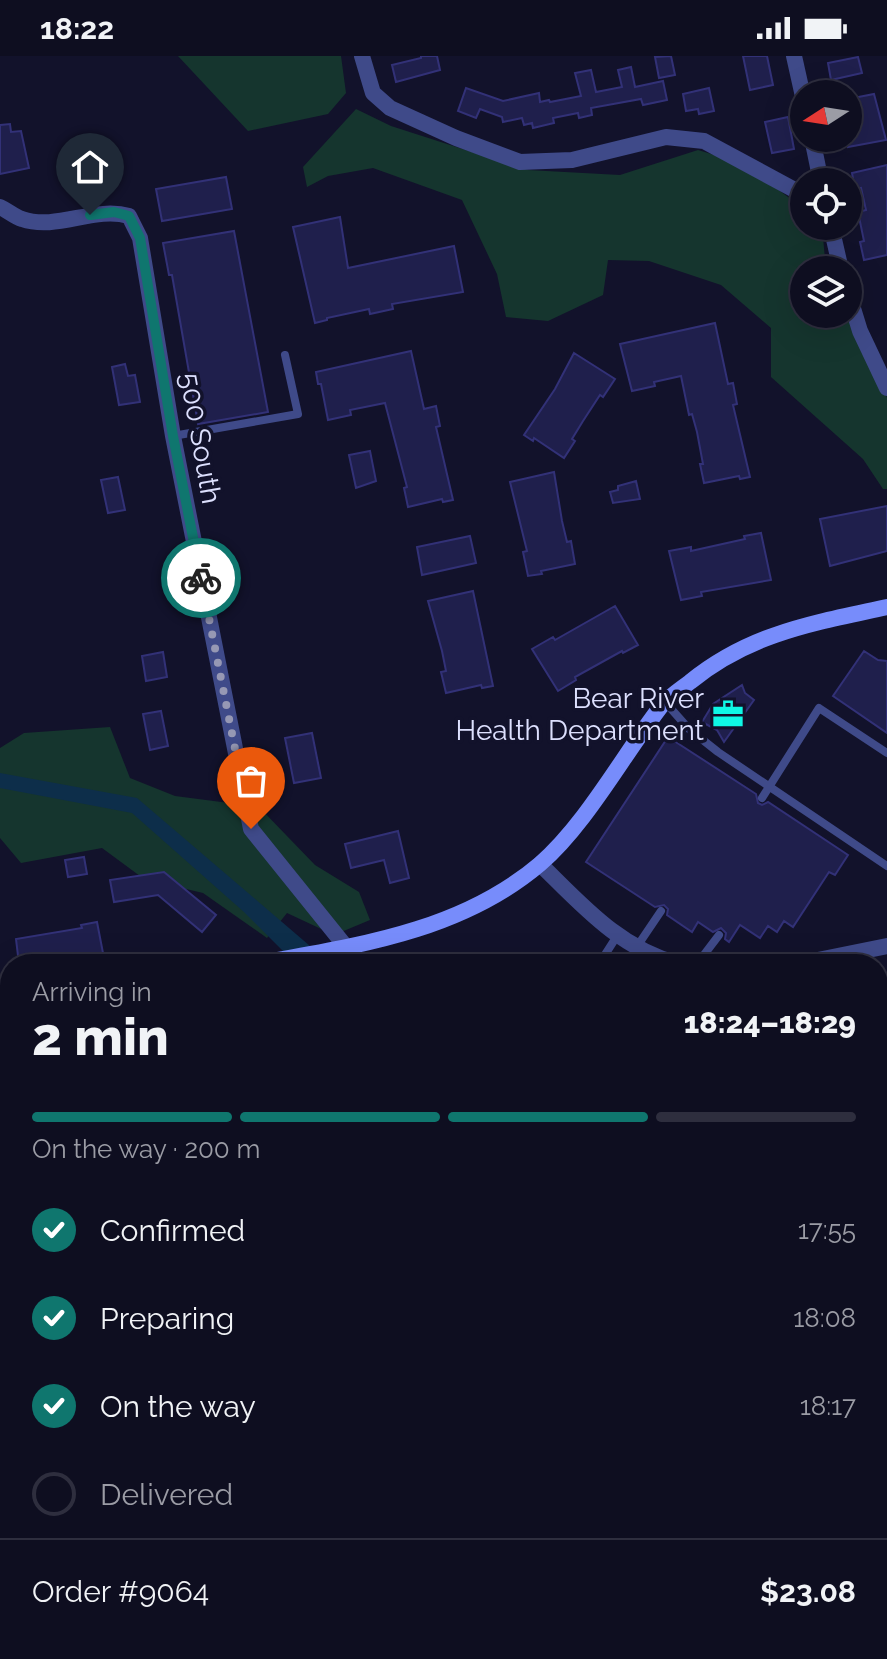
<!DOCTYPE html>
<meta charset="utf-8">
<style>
body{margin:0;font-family:Raleway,sans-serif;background:#171729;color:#f1f3f6;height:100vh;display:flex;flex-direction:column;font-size:30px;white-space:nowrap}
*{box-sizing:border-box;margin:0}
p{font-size:26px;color:#9b9ca5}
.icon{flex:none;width:44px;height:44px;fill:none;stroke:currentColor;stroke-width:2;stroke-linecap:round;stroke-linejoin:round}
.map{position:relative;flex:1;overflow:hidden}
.details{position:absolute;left:0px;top:898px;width:888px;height:706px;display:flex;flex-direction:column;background:#0e0e20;border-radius:32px 32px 0 0;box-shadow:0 8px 32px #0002,0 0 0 2px #2e2e3e}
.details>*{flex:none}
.needle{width:52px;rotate:258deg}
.buttons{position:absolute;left:790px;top:24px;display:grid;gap:16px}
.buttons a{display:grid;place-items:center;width:72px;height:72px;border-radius:50%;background:#0e0e20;box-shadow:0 8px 32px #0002,0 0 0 2px #2e2e3e;font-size:40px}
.pin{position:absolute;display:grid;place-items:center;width:68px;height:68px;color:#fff;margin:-82px -34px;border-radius:50% 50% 50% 0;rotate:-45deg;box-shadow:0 0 8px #0007}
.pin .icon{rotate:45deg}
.courier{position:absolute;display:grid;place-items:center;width:80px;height:80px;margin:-40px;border:6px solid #0f766e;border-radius:50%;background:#fff;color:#222;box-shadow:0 2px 10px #0007}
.head em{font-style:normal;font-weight:800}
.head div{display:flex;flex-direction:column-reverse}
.head{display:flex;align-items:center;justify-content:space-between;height:136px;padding:0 32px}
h1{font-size:52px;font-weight:800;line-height:60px}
.bar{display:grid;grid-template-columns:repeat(4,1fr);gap:12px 8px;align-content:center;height:96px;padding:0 32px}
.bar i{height:10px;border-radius:6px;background:#2e2e3e}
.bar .selected{background:#0f766e}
.bar p{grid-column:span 4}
.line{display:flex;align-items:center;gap:20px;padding:0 32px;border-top:2px solid #2e2e3e}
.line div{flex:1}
ol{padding:0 32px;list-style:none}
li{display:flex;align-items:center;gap:24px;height:88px}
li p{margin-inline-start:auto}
li .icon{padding:8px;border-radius:50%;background:#0f766e;color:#fff;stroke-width:4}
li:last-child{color:#9b9ca5}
li i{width:44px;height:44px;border:4px solid #2e2e3e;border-radius:50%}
.status{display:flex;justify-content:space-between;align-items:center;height:56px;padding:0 40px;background:#0e0e20;direction:ltr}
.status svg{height:22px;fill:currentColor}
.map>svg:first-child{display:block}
.green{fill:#15352e}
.water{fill:#0d2e4a}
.building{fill:#1f1f4c;stroke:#323177;stroke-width:2}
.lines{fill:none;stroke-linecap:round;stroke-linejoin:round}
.service{stroke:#3f4a89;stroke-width:8}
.minor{stroke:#3f4a89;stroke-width:16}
.tertiary{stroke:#3f4a89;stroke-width:16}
.secondary{stroke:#778cfb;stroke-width:16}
.trunk{stroke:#d262e0;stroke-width:22}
.done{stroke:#9698b4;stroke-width:8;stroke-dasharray:0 14.4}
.route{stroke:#0f766e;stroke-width:10}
.labels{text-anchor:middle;stroke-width:7;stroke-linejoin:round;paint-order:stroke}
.street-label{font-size:28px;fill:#dde0fe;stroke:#12122b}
.poi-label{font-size:28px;fill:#dde0fe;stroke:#12122b;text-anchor:end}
</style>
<div class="status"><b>18:22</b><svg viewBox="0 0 49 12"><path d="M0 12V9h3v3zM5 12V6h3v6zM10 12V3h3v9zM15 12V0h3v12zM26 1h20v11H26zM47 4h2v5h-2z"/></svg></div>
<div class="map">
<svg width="887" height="1603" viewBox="0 0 887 1603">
<rect width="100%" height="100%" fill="#12122b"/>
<path class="green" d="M178,0H341L346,37L328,58L248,75Z
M356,53L391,70L528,114L620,119L698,94L744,108L804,153V170H822L826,214H804V258H848L873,298L887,342V433H883L863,403L771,321V272L721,229L649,205L608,204L603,239L548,265L506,261L497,218L462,144L373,112L328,120L307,131L303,111Z
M110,671L130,722L175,740L259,751L315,809L359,836L370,864L334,879L287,857L267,882L203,837L144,823L102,792L21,807L0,782V692L24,677Z"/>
<path class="water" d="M0,717L137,742L331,908H296L244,856L132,757L0,732Z"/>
<path class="building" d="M421,0H437L440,14L396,26L392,9L421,2Z
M671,0L675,19L659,22L655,1Z
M743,0H767L773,29L750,34Z
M858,1L862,17L831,24L828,7Z
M631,11L635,31L663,25L667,44L643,49L641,43L591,52L592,59L579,62L578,57L553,62L554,67L533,72L532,67L524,69L522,62L503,66L502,61L480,53L476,62L458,55L466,32L503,45L539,37L540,46L549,44L550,46L581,40L575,17L591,14L596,36L622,31L618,14Z
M709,32L714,55L699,58L698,53L686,55L683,38Z
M874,38L886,84L848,91V43Z
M788,61L794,93L772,97L765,66Z
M10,68L11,76L21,75L29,112L0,118V69Z
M887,109V199L864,204L860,186L864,185L858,156L866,154L861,132L855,133L852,117Z
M226,121L232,153L162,165L156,133Z
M340,161L348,212L454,190L463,236L392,248L393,253L370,258L369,253L327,262V264L315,267L293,171Z
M234,175L268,356L198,368L172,219H169L163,187Z
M715,267L728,328L733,327L737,348L733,349L750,421L740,423L739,420L704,427L700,408H703L697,376L692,358L689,359L681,320L654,326L655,330L632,335L620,288Z
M411,295L424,353L436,350L440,370L436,371L453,444L443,446L442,443L408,451L404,432L407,431L385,347L350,354L351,359L328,364L321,328H318L316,316Z
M574,297L615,323L603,341L600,339L583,365L572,383L575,385L564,402L534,382L533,385L524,379L555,333Z
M125,308L128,320L135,319L140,346L119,349L112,311Z
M370,395L376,425L356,432L349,399Z
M554,416L562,465L567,486L571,485L575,508L541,515L542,518L528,520L523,496L527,495L510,426Z
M118,421L125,454L108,457L101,424Z
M636,425L640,443L613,447L610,436L618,434V430Z
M887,450V495L830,510L820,463Z
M761,477L771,524L701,536L702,540L681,544L669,495L691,491V495L745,483L744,480Z
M470,480L476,507L422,519L417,491Z
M473,535L493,630L482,632L481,629L446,637L441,616L446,615L442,595L428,545Z
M615,550L638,589L623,597L622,595L575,621L576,624L558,635L532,593L553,581L555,584Z
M864,595L878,604L887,605V677L833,640Z
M163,596L167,621L146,625L142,600Z
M742,629L745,637L754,644L724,686L717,674L702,666L713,648Z
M161,655L168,690L150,694L143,658Z
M312,677L321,722L294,727L285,682Z
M668,681L756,738L758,747L762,749L768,746L848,799L835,819L829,816L793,871L784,865L777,876L768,870L760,882L740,869L729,886L725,883L726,877L721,872L713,876L698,866L692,876L667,859L668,853L664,849L655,851L586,806Z
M398,775L409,822L390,827L384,804L351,812L345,788Z
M84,801L87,818L68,821L65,804Z
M164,816L216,859L202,876L158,839L114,846L110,824Z
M97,866L103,897L52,908H19L16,883L82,872L81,869Z"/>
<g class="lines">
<path class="service" d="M173,380L298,358L285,299
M665,646L689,673L718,696L887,810
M762,742L819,652L887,697
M636,892L661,855
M599,908L617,880
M697,908L719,879
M878,1578L887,1574"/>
<path class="minor" d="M362,0L373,37L390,52L456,82L520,106L572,104L666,81L704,85L804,139
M794,0L804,45
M812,82L821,126
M0,151C7,154 15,161 22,163C57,175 94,150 129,160L140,182L173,380L251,773L346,891
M831,170L841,214
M848,236L860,275L887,332
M540,808C582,849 619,892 678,908
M798,908L887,890
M0,977L10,1034
M878,1122L887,1168
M112,1594L113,1603
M532,1594L534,1603
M845,1594L848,1603"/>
<path class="tertiary" d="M878,1517L887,1512
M766,1603L775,1594"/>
<path class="secondary" d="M256,908C355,890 460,876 540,808C587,767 623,699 662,649C670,640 681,633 690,626C750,577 814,567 887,551
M0,950L10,948"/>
<path class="trunk" d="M878,1213L887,1212
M0,1381L10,1379"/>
</g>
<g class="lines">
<path class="done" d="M201,522L251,773"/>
<path class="route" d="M90,159L114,156L129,160L140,182L173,380L201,522"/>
</g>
<defs>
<symbol id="office-bare" viewBox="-9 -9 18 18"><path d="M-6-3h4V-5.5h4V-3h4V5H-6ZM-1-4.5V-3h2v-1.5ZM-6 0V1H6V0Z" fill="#0ff8e5" stroke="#12122b" stroke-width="2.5" paint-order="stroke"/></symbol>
</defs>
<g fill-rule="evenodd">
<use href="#office-bare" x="706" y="636" width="44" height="44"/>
</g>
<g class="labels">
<g class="street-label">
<text transform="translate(201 382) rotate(80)" y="10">500 South</text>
</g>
<g class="poi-label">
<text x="704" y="652">Bear River<tspan x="704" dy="32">Health Department</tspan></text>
</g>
</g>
</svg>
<div class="buttons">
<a><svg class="needle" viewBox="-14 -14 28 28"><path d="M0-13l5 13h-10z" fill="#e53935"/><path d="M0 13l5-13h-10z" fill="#9b9ca5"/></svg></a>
<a><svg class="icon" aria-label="locate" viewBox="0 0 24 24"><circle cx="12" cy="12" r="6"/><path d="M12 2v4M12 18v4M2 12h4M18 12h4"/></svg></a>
<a><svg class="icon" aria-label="layers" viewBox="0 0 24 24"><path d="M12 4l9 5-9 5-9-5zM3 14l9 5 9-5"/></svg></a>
</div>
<div class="pin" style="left:251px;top:773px;background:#ea580c"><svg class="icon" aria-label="bag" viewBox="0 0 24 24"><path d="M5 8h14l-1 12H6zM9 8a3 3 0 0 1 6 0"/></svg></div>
<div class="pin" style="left:90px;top:159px;background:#1f2937"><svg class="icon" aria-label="home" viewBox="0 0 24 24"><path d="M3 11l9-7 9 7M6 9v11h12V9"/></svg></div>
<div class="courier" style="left:201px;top:522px"><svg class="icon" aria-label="bike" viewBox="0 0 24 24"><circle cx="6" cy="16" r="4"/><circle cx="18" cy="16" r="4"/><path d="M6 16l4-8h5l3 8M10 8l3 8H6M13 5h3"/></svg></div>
<section class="details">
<div class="head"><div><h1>2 min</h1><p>Arriving in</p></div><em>18:24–18:29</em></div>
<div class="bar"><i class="selected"></i><i class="selected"></i><i class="selected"></i><i></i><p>On the way · 200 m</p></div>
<ol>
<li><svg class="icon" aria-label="check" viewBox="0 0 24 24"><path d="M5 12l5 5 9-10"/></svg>Confirmed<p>17:55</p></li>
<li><svg class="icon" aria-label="check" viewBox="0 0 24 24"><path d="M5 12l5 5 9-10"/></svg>Preparing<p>18:08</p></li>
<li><svg class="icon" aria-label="check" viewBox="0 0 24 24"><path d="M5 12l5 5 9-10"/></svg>On the way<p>18:17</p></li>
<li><i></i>Delivered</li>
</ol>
<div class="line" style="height:104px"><div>Order #9064</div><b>$23.08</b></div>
</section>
</div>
